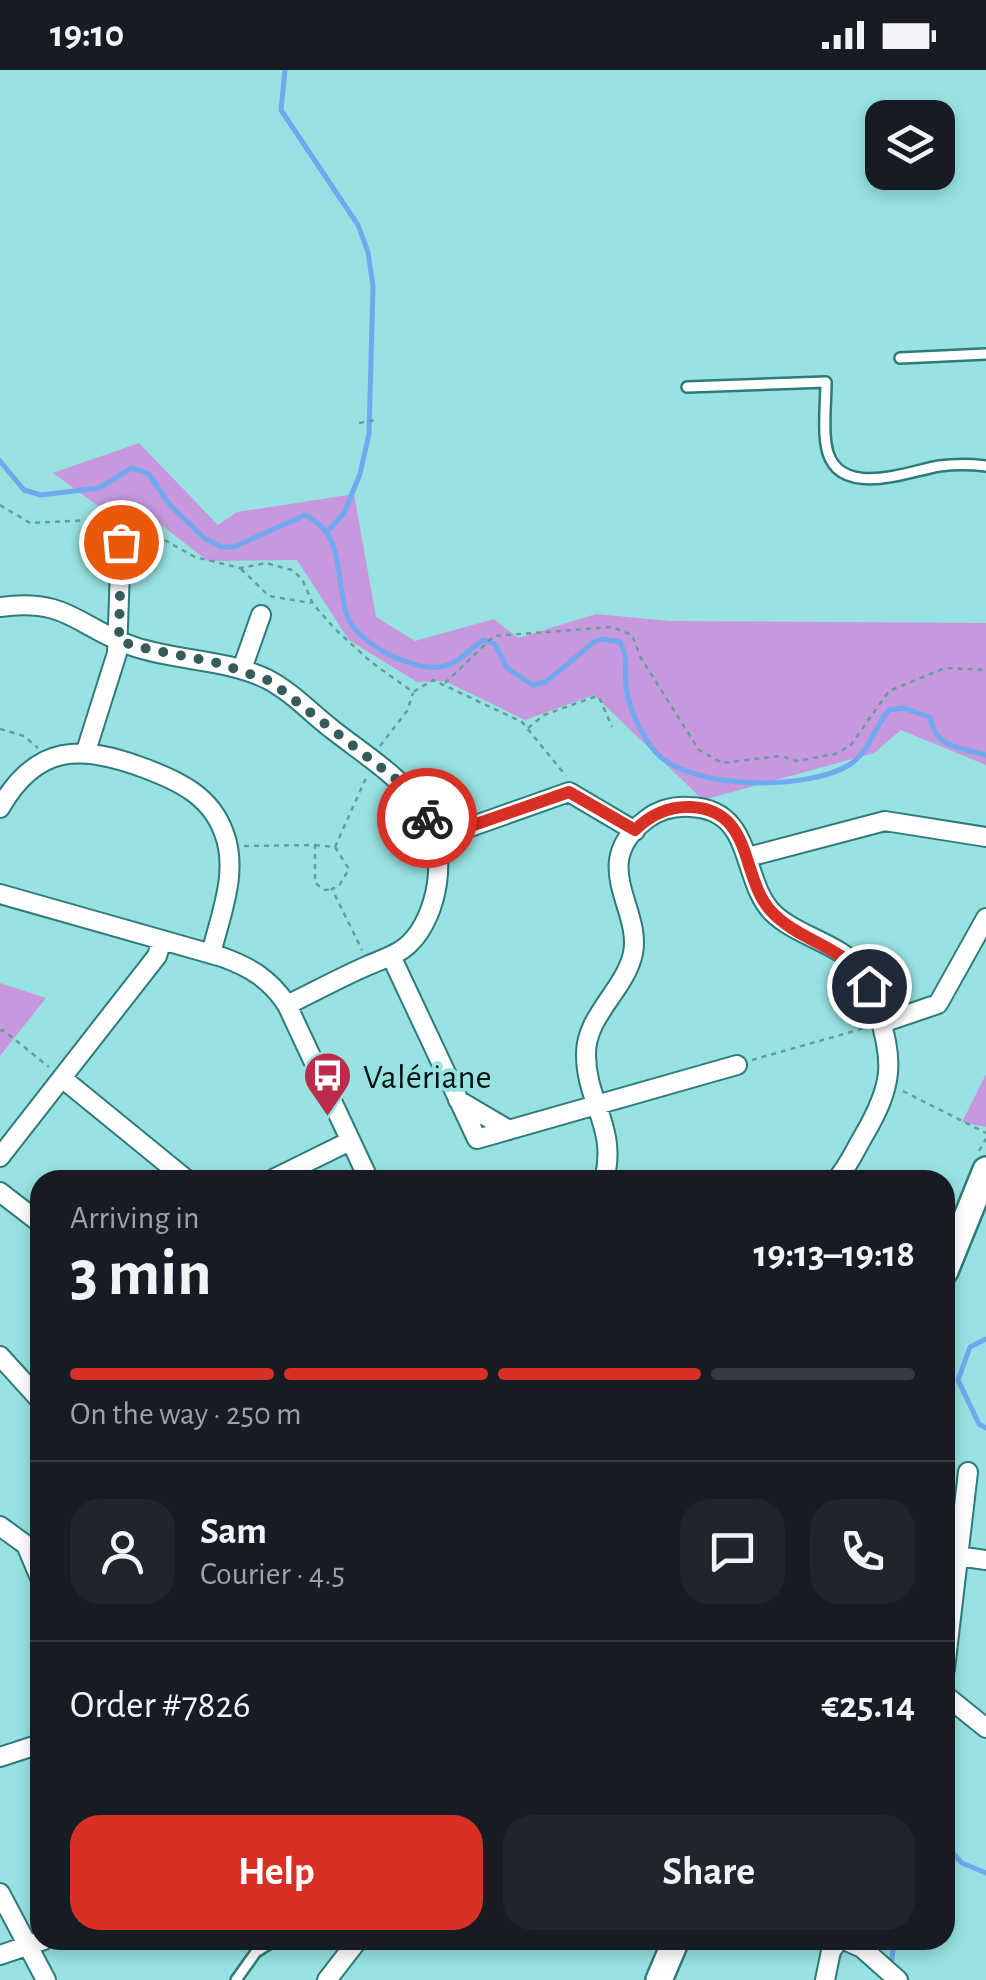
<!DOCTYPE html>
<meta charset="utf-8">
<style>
body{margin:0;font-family:"Alegreya Sans",sans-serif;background:#20242c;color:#f1f3f6;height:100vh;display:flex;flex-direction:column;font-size:38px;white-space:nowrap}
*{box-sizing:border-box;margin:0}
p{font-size:32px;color:#9ea1a6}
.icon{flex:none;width:55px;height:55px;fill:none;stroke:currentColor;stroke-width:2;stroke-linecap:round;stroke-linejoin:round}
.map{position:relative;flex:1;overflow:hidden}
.drawer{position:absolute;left:30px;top:1100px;width:925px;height:780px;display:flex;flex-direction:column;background:#171b24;border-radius:30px;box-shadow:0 5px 15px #0003}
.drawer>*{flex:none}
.tools{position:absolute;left:865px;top:30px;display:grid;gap:20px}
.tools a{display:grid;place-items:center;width:90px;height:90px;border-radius:20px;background:#171b24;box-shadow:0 5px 15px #0003;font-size:50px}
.pin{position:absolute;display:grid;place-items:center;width:85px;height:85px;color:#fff;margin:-42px;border:5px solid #fff;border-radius:50%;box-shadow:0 2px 10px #0007}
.courier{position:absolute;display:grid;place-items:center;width:100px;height:100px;margin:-50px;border:8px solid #d93025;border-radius:50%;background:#fff;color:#222;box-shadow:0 2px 12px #0007}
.headline em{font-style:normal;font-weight:700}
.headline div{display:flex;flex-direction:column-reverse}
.headline{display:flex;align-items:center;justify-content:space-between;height:170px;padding:0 40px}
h1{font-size:65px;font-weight:700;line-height:75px}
.bar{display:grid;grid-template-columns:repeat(4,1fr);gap:15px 10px;align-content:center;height:120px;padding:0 40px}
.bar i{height:12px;border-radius:8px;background:#363941}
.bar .current{background:#d93025}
.bar p{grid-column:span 4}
.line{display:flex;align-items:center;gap:25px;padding:0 40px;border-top:2px solid #363941}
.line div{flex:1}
.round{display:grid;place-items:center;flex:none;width:105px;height:105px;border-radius:30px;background:#20242c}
.cta{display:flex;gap:20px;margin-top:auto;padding:20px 40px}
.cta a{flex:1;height:115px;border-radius:30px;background:#d93025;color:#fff;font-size:40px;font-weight:700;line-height:115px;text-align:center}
.cta a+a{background:#20242c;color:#f1f3f6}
.status{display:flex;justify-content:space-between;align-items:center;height:70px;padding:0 50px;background:#171b24;direction:ltr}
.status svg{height:28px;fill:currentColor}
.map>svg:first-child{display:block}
.green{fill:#c798dd}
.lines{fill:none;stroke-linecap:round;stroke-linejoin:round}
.stream{stroke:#71a9f0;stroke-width:5}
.service-casing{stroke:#2e7b7b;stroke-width:14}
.minor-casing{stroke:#2e7b7b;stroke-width:22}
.secondary-casing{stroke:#2e7b7b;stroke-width:30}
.path{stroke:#659d9c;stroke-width:2.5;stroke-dasharray:5 5;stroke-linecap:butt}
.service{stroke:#fff;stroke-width:9}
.minor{stroke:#fff;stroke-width:18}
.secondary{stroke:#fff;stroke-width:25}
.done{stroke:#355c5b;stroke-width:10;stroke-dasharray:0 18}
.route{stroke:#d93025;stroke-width:12}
.labels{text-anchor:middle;stroke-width:8;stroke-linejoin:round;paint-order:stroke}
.poi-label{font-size:35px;fill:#001313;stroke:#98e3e2;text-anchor:start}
</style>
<div class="status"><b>19:10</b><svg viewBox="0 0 49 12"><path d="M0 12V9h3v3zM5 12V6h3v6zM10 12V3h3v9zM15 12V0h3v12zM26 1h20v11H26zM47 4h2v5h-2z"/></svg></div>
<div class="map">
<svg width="986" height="1910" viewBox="0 0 986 1910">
<rect width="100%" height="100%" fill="#98e3e2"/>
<path class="green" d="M139,373L218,455L237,442L354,424L376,547L415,571L494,549L518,568L596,544L670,551L986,553V695L901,660L874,683L703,730L594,625L525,650L445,611L417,612L349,570L297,490L208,491L147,444L98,436L53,403Z
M0,913L46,928L0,986Z
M986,1004V1057L962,1052Z"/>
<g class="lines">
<path class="stream" d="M285,0L281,40L358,155L368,182L373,216L369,364L360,404L344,443L328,461
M0,391L24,420L41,425L99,418L132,398L149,404L169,434L204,468L221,477H234L305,445C346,464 335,510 347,546C357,573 410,600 438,597C456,596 469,580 483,570L495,574L507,598L533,615L546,612L594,572L602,569L620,572C629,588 624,601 626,617C628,636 641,664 653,679C685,721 807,721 849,695C869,683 875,656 889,640L903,638L930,647C935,678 960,678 986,685
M986,1269L970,1277L958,1310L979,1354L986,1358
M945,1775L962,1793L986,1803
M891,1897L894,1870"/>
<defs>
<path id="service" d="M900,288L986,284
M687,317L826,312C826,332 823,355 826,374C834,431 906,402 939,396C955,394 970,394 986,396
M236,1910L256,1882L275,1870"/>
<path id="minor" d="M0,537C68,527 80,559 135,577C178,591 225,589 267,609C292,622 311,643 333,660C387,702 448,734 437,813C434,834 425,859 409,874C398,885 382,889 369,895C341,907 314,922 287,935
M242,599L261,545
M86,681L117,583L121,472
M0,738C37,673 82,675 144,698C179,711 211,726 224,763C239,802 220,846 211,884
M436,769L569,722L635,761
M748,787L885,751L986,767
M0,824L222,887C250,897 270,909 287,935L369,1110
M391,886L477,1069L737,995
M882,953L938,934L986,848
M62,1008L187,1110
M458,1030L509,1060
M0,1087L157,886L162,870
M271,1110L350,1071
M604,1110C618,1058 586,1032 586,985C585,946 626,919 633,883C642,838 587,793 647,749C659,740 675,736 690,737C755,739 740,810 773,843C798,867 840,873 862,901C869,911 872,924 876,936C895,992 893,1015 864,1065C855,1080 848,1097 836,1110
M0,1122L40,1153
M0,1286L40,1330
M0,1456L26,1475L40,1508
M958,1486L986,1490
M945,1599L968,1402
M945,1625L986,1658
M0,1687L40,1674
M0,1823L46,1910
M844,1870L862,1878L898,1910
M0,1885L44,1870
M327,1910L358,1870
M825,1910L831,1881L839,1870"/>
<path id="secondary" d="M945,1201L986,1100
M659,1910L676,1870"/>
</defs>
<use href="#service" class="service-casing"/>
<use href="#minor" class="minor-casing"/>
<use href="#secondary" class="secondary-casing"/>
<path class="path" d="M359,353L376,350
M0,435L30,453L107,449L124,443L133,446L141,457L195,487L240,498L266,493L292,500L302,509L313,534L335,559L371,592L413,622L433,610L522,652L566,706
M241,499L269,526L311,533
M445,613L494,566L612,557L632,565L641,588L699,680L722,693L781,686L797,691L835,684L850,676L889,621L945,598L986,600
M528,658L544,645L594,627H599L612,657
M0,659L24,666L38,678
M380,676L407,641L413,623
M315,775L335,777L366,708
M244,776L315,775V813L325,820L332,819
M335,777L349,799L339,816L332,819L362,880
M0,961L3,960L49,997
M752,990L865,958
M903,1021L986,1063
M979,1081L986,1069"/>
<use href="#service" class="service"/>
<use href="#minor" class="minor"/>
<use href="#secondary" class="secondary"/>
</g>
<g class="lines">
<path class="done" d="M121,472L119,570L134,576L218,593L270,611L406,717L427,748"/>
<path class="route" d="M427,748L436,768L569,722L635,760C650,745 668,736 691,737C754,740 740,807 771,841C800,873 848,876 869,916"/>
</g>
<defs>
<symbol id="bus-pin" viewBox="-11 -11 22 30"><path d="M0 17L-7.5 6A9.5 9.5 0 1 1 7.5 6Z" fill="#bc2b49" stroke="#98e3e2"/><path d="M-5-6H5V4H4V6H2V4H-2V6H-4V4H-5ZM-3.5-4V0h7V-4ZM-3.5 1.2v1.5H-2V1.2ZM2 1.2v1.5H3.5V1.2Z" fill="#fff"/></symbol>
</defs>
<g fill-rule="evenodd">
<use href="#bus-pin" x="300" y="978" width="55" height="75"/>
</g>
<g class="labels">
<g class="poi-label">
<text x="363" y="1018">Valériane</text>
</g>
</g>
</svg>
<div class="tools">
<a><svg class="icon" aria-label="layers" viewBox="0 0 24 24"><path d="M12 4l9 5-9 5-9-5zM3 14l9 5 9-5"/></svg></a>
</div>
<div class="pin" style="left:121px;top:472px;background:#ea580c"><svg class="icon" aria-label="bag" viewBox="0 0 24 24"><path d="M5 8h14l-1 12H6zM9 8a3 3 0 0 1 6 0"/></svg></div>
<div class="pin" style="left:869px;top:916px;background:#1f2937"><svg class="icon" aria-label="home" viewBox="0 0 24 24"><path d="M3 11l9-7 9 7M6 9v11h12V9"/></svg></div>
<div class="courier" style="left:427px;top:748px"><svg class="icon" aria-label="bike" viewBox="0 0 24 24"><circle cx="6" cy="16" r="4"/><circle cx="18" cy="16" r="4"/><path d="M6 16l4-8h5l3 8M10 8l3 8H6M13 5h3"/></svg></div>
<section class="drawer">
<div class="headline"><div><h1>3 min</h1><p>Arriving in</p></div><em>19:13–19:18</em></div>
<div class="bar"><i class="current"></i><i class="current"></i><i class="current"></i><i></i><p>On the way · 250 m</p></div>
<div class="line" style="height:180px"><a class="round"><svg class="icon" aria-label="person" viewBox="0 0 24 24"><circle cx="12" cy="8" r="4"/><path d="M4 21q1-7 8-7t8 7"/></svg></a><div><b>Sam</b><p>Courier · 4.5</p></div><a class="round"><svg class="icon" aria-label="chat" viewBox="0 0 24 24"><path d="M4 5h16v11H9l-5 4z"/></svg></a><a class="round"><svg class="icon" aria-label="phone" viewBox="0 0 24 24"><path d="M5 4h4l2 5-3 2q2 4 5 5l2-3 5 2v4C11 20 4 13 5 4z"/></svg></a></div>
<div class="line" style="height:130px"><div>Order #7826</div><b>€25.14</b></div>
<div class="cta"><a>Help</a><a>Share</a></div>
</section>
</div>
